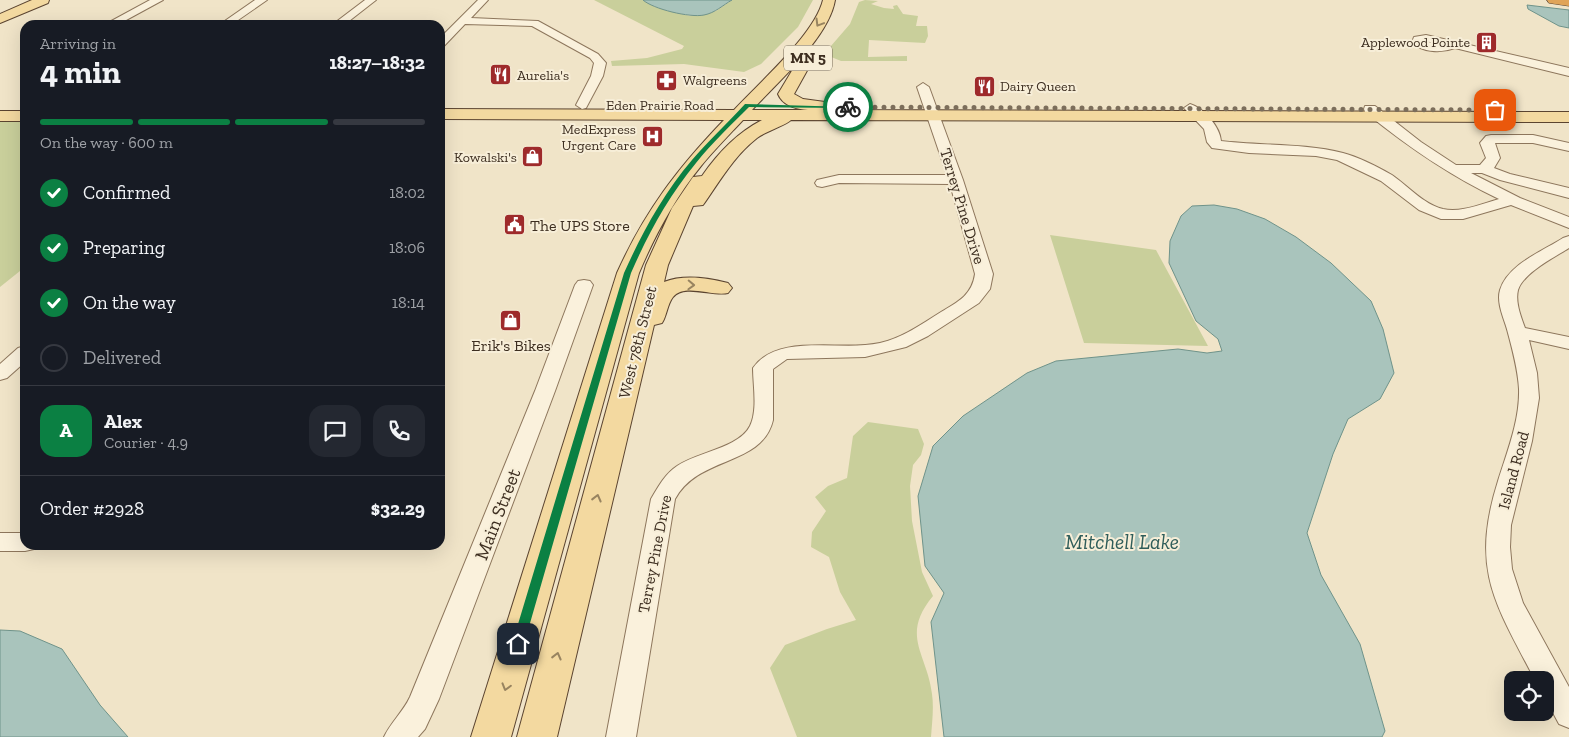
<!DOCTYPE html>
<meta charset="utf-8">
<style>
body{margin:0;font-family:"Zilla Slab",serif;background:#242831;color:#f1f3f6;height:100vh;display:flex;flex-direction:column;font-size:19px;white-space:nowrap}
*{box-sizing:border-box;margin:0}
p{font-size:16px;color:#9ea1a6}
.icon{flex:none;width:28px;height:28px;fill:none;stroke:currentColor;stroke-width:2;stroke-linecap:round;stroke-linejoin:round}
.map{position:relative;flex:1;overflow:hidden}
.details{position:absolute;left:20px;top:20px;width:425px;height:530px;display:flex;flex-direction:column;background:#171b24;border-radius:15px;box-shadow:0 5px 20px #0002}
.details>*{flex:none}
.fabs{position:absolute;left:1504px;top:671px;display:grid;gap:10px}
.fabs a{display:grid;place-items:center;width:50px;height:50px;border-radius:10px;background:#171b24;box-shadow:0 5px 20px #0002;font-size:25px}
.pin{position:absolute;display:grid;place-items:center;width:42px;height:42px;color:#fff;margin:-21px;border-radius:10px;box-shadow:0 2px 8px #0006}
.courier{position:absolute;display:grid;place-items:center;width:50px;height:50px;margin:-25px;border:4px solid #0b8043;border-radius:50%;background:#fff;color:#222;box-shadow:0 1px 6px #0007}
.summary em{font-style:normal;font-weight:700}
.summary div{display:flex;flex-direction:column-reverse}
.summary{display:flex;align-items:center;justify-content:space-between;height:85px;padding:0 20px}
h1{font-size:32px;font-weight:700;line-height:38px}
.bar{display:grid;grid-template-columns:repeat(4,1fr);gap:8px 5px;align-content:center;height:60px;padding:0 20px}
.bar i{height:6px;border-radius:4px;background:#363941}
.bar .selected{background:#0b8043}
.bar p{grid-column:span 4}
.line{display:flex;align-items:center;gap:12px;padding:0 20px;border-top:1px solid #363941}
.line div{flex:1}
.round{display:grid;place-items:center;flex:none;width:52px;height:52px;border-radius:15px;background:#242831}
ol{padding:0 20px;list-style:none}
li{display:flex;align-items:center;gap:15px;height:55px}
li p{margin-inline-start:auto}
li .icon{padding:5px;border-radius:50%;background:#0b8043;color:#fff;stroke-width:4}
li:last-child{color:#9ea1a6}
li i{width:28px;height:28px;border:2px solid #363941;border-radius:50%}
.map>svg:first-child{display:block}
.green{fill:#c9cf9b}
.water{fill:#a9c4bc;stroke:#6f938a}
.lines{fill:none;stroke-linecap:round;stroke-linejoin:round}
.minor-casing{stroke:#8d765c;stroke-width:2}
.major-casing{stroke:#5b4430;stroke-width:2}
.highway-casing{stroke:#5b4430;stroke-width:1}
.minor{fill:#faf1dc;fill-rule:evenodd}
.major{fill:#f3d9a0;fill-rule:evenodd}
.highway{fill:#e0a458;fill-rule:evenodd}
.oneway{stroke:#988460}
.route{fill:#0b8043}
.done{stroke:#7c6e5b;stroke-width:5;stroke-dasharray:0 9}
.labels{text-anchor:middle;stroke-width:4;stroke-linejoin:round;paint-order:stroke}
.far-poi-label{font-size:14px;fill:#3d2e20;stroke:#f7eed8;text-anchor:end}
.far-street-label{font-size:14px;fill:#3d2e20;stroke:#f7eed8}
.shield{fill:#f7eed8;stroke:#756857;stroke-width:1}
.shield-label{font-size:15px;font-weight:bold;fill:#3d2e20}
.street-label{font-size:16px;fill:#3d2e20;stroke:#f7eed8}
.poi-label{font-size:16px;fill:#3d2e20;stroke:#f7eed8;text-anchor:start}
.near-street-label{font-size:19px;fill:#3d2e20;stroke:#f7eed8}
.near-water-label{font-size:21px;font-style:italic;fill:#2f5d5a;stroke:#f7eed8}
</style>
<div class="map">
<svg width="1569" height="737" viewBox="0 0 1569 737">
<rect width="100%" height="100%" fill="#f0e4c8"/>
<path class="green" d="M594,0H643L655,7L690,16L716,11L732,0H813L798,27L761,64L744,72L684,64L612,66L611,61L647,58L682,49L684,46Z
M865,0L878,1L871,4L884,8L894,9L893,6L897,5L903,14L918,16L916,26H927L928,36L925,43L869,40L868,57L907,56V61H841L824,54L850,24L859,2Z
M25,118V267L0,287V119Z
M1050,235L1156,250L1208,346L1084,343Z
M868,422L918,429L924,444L921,455L913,465L910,486L912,521L922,572L933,596C900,636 927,653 932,694C934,708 932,723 931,737H797L770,668L785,645L827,629L856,620L840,592L829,557L811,547L812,532L826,511L815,497L828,486L847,478L853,436Z"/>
<path class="water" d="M643,0H732C723,5 715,13 704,15C690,18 653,9 643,0Z
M1527,5L1569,10V28L1559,26L1528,9Z
M1214,205L1237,209L1265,219L1296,237L1331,263L1371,301L1383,329L1394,373L1380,399L1348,419L1333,454L1307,533L1321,575L1360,644L1385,731L1382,737H944L931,622L944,593L925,566L918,496L933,446L963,416L1027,373L1056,361L1178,349L1207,353L1222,351L1218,339L1196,321L1169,263L1170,241L1181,216L1192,206Z
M0,630L20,631L62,649L100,705L128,737H0Z"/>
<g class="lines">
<defs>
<path id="minor" d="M150,0H163L117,25H104Z
M255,0H267L231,25H219Z
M365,0H376L344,25H332Z
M478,0H488L471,18L538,21L598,54L606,63L603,76L586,108L582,109L576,105L591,76L594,63L590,58L532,26L465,24L444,46L440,47V38Z
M1426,35L1569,68V76L1455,48C1442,53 1422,53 1412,42L1414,37ZM1424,41H1426L1441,45Z
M923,83L929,87L963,180L993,274L990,289L979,303L928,336L906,347L865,357L787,359L773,369V420C762,467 699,455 675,499L636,737H606L651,499C658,487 665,474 677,466C697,452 739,448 750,426C758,410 753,385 753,368C778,332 841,352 880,343C902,338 922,324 941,312C958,302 972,295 975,274L950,184L839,183L822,187L817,186L815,183L817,180L839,175H947L917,87Z
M1190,104C1204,108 1220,127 1221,141C1261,146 1304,143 1343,153C1358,157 1378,167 1392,175C1408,186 1423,204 1443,209C1461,213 1481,204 1499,199C1450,176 1407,146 1365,112L1364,109L1365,106H1375L1421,142L1456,165H1480L1486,158L1480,143L1486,136L1491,135H1533L1569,143V151L1533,143H1495L1500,158L1494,168L1510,174L1569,188V198L1500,180L1482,173H1471L1520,198L1569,217V228L1511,205L1463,219H1441L1419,210L1381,181L1337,160L1316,156L1249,153L1212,148L1207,142L1204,129L1184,108Z
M1569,236V248C1555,257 1523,273 1518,290C1515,302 1521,317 1525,328L1569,337V349L1529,340L1537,373L1539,398L1532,441L1511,525L1510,547L1512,569L1523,603L1569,687V728L1559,724L1545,698V680H1535C1495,603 1470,570 1498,481C1507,452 1520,420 1519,389C1518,370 1513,352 1508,333C1505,320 1496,304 1500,290C1508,264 1543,251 1563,238Z
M584,280L590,281L593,285L555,391L439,699L425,729L418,737H384C391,722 403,712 410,697L535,391L575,285L578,281Z
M25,346V362L7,378L0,380V364L18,348Z
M0,533H25V545H36L34,549L25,551H0Z"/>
<path id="major" d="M32,0H49L48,3L0,23V14Z
M823,0H835C829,37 778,82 752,110H808C796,109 783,106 778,94L796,64H806L809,67L794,94L803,99L825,102L827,106L823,110L1569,112V122L791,120C787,125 766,131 757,138C733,157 720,181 703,205L693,206L668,265L664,282C684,274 708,278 728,283L732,288L728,293C713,297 685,283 673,297C667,305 667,315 662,323L654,325L557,737H517L646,265L672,208L693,177L702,176C718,153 737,133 762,120H743C729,135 714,150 701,166C675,198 655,235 639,273L511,737H471L617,273C645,211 677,169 724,120L440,119V109L734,110C759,83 815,34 823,0Z
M0,111H25V121H0Z"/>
<path id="highway" d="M1547,0H1569V6L1549,3Z"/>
</defs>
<use href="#minor" class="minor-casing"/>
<use href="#major" class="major-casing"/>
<use href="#highway" class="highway-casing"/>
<use href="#minor" class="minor"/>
<use href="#major" class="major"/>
<use href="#highway" class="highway"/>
</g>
<defs><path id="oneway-chevron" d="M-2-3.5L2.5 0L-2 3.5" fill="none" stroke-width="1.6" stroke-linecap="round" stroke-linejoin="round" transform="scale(1.25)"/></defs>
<g class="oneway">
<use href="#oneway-chevron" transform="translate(819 23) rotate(121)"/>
<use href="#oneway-chevron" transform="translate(691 285) rotate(2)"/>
<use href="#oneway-chevron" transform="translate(597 498) rotate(-76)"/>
<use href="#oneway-chevron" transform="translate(557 656) rotate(-76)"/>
<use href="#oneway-chevron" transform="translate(506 687) rotate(106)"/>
</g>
<path class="route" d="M745,104L850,107L848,108L749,107C731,125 712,143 696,163C668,197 648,234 631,273L524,644L518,649L514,648L512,644L624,273C642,233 663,194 692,160C708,141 728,123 745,104Z"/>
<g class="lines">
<path class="done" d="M848,107L1495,110"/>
</g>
<defs>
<symbol id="building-square" viewBox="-11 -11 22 22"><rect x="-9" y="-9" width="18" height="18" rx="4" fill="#9e2a2b" stroke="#f7eed8"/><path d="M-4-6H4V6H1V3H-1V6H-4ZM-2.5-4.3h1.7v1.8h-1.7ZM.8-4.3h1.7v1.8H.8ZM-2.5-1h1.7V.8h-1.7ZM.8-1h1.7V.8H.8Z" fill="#fff"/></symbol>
<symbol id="restaurant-square" viewBox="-11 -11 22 22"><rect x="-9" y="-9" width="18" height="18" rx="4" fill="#9e2a2b" stroke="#f7eed8"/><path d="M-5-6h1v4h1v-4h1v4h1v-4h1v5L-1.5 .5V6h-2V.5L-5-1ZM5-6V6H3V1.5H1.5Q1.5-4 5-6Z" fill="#fff"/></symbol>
<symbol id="pharmacy-square" viewBox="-11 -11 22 22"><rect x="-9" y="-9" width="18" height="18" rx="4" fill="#9e2a2b" stroke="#f7eed8"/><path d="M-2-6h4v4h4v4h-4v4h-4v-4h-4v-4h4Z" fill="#fff"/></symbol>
<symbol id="hospital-square" viewBox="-11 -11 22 22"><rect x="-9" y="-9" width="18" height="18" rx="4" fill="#9e2a2b" stroke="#f7eed8"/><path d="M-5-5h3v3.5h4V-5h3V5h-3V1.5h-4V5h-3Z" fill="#fff"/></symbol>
<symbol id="shop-square" viewBox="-11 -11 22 22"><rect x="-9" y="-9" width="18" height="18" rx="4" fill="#9e2a2b" stroke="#f7eed8"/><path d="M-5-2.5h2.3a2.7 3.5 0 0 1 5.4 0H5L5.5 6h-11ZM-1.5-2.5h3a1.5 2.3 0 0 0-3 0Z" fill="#fff"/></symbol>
<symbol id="civic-square" viewBox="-11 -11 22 22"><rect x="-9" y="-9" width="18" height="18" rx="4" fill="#9e2a2b" stroke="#f7eed8"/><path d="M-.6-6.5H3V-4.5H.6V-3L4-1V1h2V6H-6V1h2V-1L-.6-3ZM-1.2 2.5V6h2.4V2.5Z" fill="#fff"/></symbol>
</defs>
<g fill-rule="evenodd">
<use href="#building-square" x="1474" y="30" width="25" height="25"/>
<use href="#restaurant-square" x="488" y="62" width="25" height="25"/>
<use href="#pharmacy-square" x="654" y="68" width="25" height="25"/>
<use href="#restaurant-square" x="972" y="74" width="25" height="25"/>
<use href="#hospital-square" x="640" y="124" width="25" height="25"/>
<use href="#shop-square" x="520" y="144" width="25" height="25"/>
<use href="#civic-square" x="502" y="212" width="25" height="25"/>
<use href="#shop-square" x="498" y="308" width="25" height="25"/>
</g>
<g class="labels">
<g class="far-poi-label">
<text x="1470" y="47">Applewood Pointe</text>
<text x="517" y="80" text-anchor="start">Aurelia's</text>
<text x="683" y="85" text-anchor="start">Walgreens</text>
<text x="1000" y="91" text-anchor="start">Dairy Queen</text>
<text x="636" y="134">MedExpress<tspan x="636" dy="16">Urgent Care</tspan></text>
<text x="517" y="162">Kowalski's</text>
</g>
<g class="far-street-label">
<text x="660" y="110">Eden Prairie Road</text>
</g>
<rect class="shield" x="784" y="45.5" width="48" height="25" rx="4"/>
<g class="shield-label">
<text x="808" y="63">MN 5</text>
</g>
<g class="street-label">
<text transform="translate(963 206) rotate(73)" y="6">Terrey Pine Drive</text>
<text transform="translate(637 342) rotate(-76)" y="6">West 78th Street</text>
<text transform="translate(1513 470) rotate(-75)" y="6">Island Road</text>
<text transform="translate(654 554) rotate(-79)" y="6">Terrey Pine Drive</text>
</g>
<g class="poi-label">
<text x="530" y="231">The UPS Store</text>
<text x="511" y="351" text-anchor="middle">Erik's Bikes</text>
</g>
<g class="near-street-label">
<text transform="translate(497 514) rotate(-69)" y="7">Main Street</text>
</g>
<g class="near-water-label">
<text x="1122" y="549">Mitchell Lake</text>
</g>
</g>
</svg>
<div class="fabs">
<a><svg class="icon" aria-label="locate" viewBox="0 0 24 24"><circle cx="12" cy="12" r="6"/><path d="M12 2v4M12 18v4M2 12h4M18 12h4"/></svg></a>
</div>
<div class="pin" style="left:1495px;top:110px;background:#ea580c"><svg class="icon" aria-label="bag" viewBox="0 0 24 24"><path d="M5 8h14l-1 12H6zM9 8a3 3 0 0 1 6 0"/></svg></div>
<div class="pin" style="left:518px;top:644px;background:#1f2937"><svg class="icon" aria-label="home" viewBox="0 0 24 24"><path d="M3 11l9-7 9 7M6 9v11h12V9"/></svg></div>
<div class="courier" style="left:848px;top:107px"><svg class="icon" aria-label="bike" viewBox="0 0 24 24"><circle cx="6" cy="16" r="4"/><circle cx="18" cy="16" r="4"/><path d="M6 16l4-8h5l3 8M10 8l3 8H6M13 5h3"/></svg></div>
<section class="details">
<div class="summary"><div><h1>4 min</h1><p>Arriving in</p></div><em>18:27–18:32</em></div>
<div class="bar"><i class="selected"></i><i class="selected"></i><i class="selected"></i><i></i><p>On the way · 600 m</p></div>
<ol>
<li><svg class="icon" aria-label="check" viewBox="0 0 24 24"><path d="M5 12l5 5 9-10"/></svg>Confirmed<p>18:02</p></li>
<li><svg class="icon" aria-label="check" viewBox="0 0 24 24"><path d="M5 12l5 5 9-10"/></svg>Preparing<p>18:06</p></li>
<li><svg class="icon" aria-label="check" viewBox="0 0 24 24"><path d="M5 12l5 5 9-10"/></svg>On the way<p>18:14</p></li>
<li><i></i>Delivered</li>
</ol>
<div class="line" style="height:90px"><b class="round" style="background:#0b8043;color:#fff">A</b><div><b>Alex</b><p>Courier · 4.9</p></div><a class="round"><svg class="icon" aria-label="chat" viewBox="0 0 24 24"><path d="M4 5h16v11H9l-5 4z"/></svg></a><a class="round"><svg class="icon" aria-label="phone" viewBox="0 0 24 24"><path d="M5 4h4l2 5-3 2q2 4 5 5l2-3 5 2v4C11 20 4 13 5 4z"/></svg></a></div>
<div class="line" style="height:65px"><div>Order #2928</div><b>$32.29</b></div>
</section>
</div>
